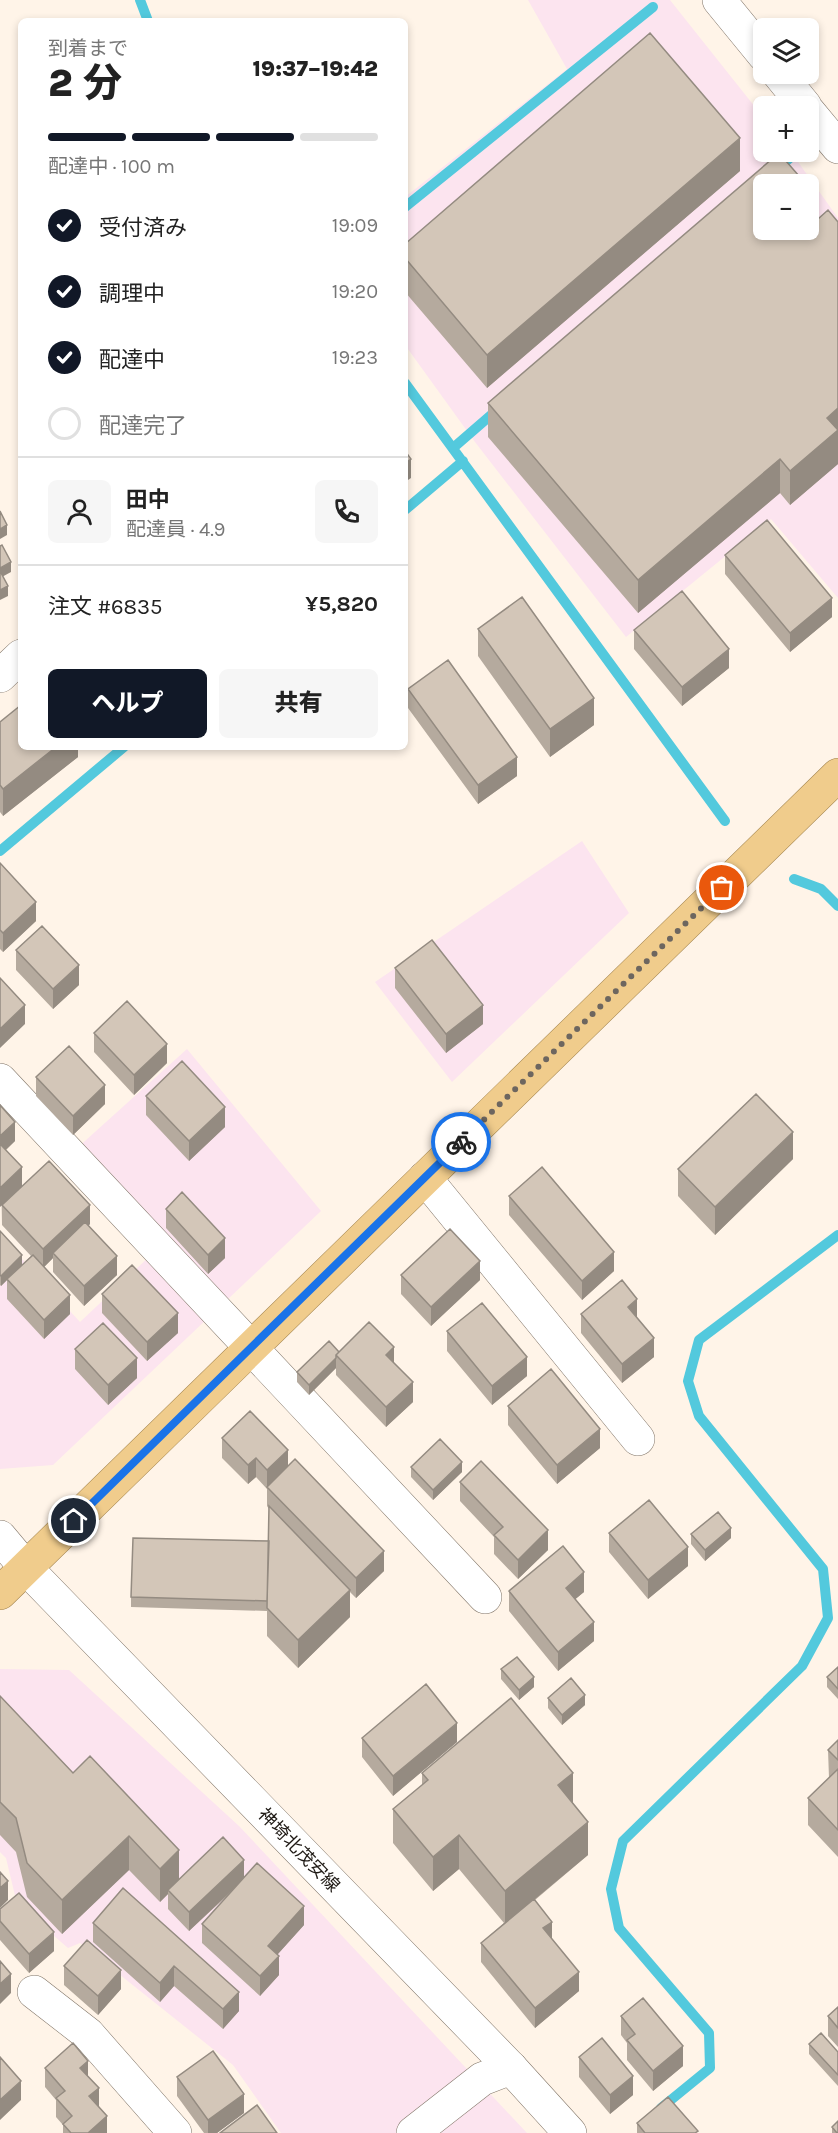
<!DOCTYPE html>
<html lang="ja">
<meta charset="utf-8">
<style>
body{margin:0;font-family:Karla,"Noto Sans JP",sans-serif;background:#f6f6f6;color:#222;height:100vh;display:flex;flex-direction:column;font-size:22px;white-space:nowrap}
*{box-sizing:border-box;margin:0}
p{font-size:20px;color:#767676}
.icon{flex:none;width:33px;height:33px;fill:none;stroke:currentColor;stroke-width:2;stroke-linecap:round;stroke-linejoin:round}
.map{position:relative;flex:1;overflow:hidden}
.sheet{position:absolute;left:18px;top:18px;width:390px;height:732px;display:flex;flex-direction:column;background:#fff;border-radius:9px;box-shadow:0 3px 9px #0003}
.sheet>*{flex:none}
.fabs{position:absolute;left:753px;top:18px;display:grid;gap:12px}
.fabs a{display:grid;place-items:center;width:66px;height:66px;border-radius:9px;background:#fff;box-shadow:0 3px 9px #0003;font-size:30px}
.pin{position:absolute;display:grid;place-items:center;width:51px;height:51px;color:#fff;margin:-26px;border:3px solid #fff;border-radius:50%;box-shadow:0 2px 6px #0007}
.courier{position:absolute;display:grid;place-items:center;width:60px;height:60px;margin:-30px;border:4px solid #1a73e8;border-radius:50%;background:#fff;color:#222;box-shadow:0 2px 8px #0007}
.headline em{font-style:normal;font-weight:800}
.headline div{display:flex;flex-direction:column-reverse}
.headline{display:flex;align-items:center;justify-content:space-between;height:102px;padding:0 30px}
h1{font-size:39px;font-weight:800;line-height:45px}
.bar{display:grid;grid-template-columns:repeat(4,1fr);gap:9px 6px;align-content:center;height:72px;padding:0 30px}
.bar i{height:8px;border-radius:4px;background:#e0e0e0}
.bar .current{background:#111827}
.bar p{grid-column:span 4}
.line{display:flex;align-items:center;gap:15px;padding:0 30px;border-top:2px solid #e0e0e0}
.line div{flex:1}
.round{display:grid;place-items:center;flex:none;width:63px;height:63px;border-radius:9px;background:#f6f6f6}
ol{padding:0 30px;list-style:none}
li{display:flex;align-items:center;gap:18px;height:66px}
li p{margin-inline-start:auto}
li .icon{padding:6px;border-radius:50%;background:#111827;color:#fff;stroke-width:4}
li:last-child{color:#767676}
li i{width:33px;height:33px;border:3px solid #e0e0e0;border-radius:50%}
.primary-button{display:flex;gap:12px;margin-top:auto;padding:12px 30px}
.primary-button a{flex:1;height:69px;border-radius:9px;background:#111827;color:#fff;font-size:24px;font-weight:800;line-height:69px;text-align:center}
.primary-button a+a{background:#f6f6f6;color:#222}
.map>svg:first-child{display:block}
.commercial{fill:#fce4ef;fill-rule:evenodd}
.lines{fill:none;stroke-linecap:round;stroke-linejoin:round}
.stream{stroke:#53c9dd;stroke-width:10}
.minor-casing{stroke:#827669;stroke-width:34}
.tertiary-casing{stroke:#827669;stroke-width:34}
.secondary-casing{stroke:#827669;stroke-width:34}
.trunk-casing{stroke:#a48650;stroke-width:34}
.minor{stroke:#fff;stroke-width:33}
.tertiary{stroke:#fff;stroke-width:33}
.secondary{stroke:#fff;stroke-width:33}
.trunk{stroke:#f0cc8c;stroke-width:33}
.wall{fill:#b5aa9e}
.shaded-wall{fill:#948b81}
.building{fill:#d3c6b8;stroke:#948b81;stroke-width:1.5}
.done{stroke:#6d665f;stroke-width:6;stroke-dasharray:0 10.8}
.route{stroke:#1a73e8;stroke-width:8}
.labels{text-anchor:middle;stroke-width:5;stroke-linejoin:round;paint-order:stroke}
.street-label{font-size:18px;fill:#1f1a15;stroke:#fff}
</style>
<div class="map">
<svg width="838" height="2133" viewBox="0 0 838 2133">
<rect width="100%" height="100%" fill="#fff4e8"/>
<path class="commercial" d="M528,0H670L763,117L764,152H791L838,218V598L771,519L626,637L475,442L405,345V197L567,69ZM764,184H808V230H764Z
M582,841L629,913L452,1082L375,982Z
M187,1049L321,1211L53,1465L0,1469V1235L80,1322L151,1255L65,1159Z
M0,1669L69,1670L239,1826L527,2133H281L233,2065L80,1943L68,1948L17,1904L6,1858L0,1852Z"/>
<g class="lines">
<path class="stream" d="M140,0L148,21
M776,170L791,157
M405,207L653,7
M405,383L725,821
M453,448L498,409
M405,510L463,461
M0,851L124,747
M794,879L821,889L838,906
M661,2108L710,2068L709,2033L619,1928L611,1889L623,1841L802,1666L828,1618L823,1569L699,1416L688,1381L699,1340L838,1235"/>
<defs>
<path id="minor" d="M0,676L21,656
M0,1080L485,1597
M425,1178L638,1439
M34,1992L88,2034L175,2133
M413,2133L482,2079L511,2068"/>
<path id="tertiary" d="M0,1537L26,1568"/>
<path id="secondary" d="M719,0L764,55
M779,74L805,106
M808,111L838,147
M26,1568L511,2068L570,2133"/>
<path id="trunk" d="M0,1593L838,775"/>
</defs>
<use href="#minor" class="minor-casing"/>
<use href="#tertiary" class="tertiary-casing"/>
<use href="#secondary" class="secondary-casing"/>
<use href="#trunk" class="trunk-casing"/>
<use href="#minor" class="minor"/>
<use href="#tertiary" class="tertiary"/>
<use href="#secondary" class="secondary"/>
<use href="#trunk" class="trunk"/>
</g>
<path class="wall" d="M740,171L487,388L405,292V244Z
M816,216L818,219L838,222V464L790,505L780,493L638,613L488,437V403Z
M725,555L832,617L790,652L725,574Z
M478,629L594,725L550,757L478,656Z
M634,630L729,668L682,706L634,649Z
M408,689L517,776L478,804L408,708Z
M0,722L78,747V757L3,816L0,812Z
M0,863L36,921L3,952L0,949Z
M16,950L79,985L53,1009L16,970Z
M395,968L483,1024L446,1053L395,988Z
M94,1033L167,1063L134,1095L94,1052Z
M36,1077L105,1104L73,1135L36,1096Z
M146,1096L225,1127L189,1161L146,1115Z
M0,1105L15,1141L6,1150L22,1186L90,1224L88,1226L117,1275L84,1306L53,1272V1258L44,1267L70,1314L44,1339L7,1299V1280L1,1286L0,1285V1231L22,1265L31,1256L2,1225Z
M793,1159L715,1235L678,1196V1169Z
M509,1196L614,1271L582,1300L509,1215Z
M166,1209L225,1258L208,1274L166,1228Z
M401,1275L480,1280L431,1326L401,1294Z
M102,1294L178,1333L147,1361L102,1313Z
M581,1314L637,1318L654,1357L622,1383L581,1333Z
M447,1331L527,1376L492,1405L447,1351Z
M75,1349L137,1378L108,1405L75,1369Z
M339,1352L394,1363L413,1402L386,1427L336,1375V1368L309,1395L297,1382V1372Z
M508,1406L600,1448L557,1484L508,1425Z
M222,1438L288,1467L384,1571L356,1598L350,1592V1617L298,1668L267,1636V1611L131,1607V1597L269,1541V1509L267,1506V1489L256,1477L248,1484L222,1458Z
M411,1467L462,1472L433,1500L411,1477Z
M460,1482L548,1550L518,1579L494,1554V1537L460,1501Z
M609,1533L688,1566L648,1599L609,1552Z
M691,1534L731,1538L705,1561L691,1544Z
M509,1591L584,1592L575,1599L594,1641L558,1671L509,1611Z
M838,1667V1699L827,1687V1677Z
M501,1669L534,1687L519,1700L501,1679Z
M0,1696L73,1773L179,1880L244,1877L304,1925L277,1955L279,1975L260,1996L202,1943V1924L230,1893L189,1931L168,1909V1894L160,1902L129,1870L62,1934L27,1897L16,1852L0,1835Z
M548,1698L585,1705L562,1725L548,1708Z
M362,1738L457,1742L393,1796L362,1757Z
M838,1740V1857L808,1825V1798L829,1778L828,1750Z
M422,1773L573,1803L588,1855L535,1900L552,1939L579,1991L535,2028L481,1962V1943L504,1923L459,1869L433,1891L393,1843V1809L422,1786Z
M123,1888L239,2011L223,2029L174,1986L160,2002L93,1942V1923Z
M0,1909L54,1951L29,1973L0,1940Z
M64,1966L121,1989L98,2015L64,1985Z
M838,2007V2047L828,2036V2016Z
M621,2016L683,2066L653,2091L627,2060V2043L621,2035Z
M809,2044L838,2052V2086L809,2054Z
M579,2057L633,2095L610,2114L579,2077Z
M45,2068L88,2077L107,2133H63V2125L56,2117V2100L45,2087Z
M177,2077L244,2113L217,2133H204L177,2096Z
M637,2123L698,2133H637Z
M832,2127L838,2133H832Z"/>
<path class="shaded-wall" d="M740,138V171L487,388V355Z
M816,196V229L808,230V202Z
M838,408V464L790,505V471L827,418Z
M411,459V478L405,482V463Z
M780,459V493L638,613V580Z
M7,525V535L0,539V529Z
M11,562V572L0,578V568Z
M8,586V596L0,600V590Z
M832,598V617L790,652V633Z
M729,649V668L682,706V687Z
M594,698V725L550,757V729Z
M56,747H78V757L3,816V789Z
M517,757V776L478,804V785Z
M36,902V921L3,952V933Z
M79,965V985L53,1009V989Z
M25,1005V1024L0,1048V1029Z
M483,1005V1024L446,1053V1034Z
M167,1044V1063L134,1095V1075Z
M105,1085V1104L73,1135V1116Z
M225,1107V1127L189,1161V1141Z
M15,1122V1141L0,1155V1136Z
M793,1132V1159L715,1235V1207Z
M22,1167V1186L0,1207V1188Z
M90,1205V1224L56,1256L53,1253V1258L43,1268V1249Z
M225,1238V1258L208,1274V1255Z
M614,1252V1271L582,1300V1281Z
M22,1255V1265L1,1286V1276Z
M117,1256V1275L84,1306V1286Z
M480,1261V1280L431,1326V1307Z
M70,1295V1314L44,1339V1320Z
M637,1299V1318L628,1307Z
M178,1313V1333L147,1361V1342Z
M654,1338V1357L622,1383V1364Z
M394,1347V1367L386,1355Z
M527,1357V1376L492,1405V1386Z
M137,1358V1378L108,1405V1385Z
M336,1358V1368L309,1395V1385Z
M413,1382V1402L386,1427V1407Z
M600,1429V1448L557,1484V1465Z
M288,1450V1470L267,1487V1470Z
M256,1458V1477L248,1484V1465Z
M462,1462V1472L433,1500V1490Z
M731,1528V1538L705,1561V1550Z
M548,1530V1550L518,1579V1560Z
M688,1547V1566L648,1599V1580Z
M384,1551V1571L356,1598V1578Z
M584,1572V1592L566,1607V1588Z
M350,1590V1617L298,1668V1640Z
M594,1622V1641L558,1671V1652Z
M534,1677V1687L519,1700V1690Z
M585,1695V1705L562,1725V1715Z
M457,1723V1742L393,1796V1776Z
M573,1773V1807L558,1785Z
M588,1822V1855L505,1924V1891Z
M459,1835V1869L433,1891V1857Z
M129,1836V1870L62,1934V1900Z
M179,1850V1884L168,1890V1894L160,1902V1869Z
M244,1860V1879L189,1931V1912Z
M8,1881V1900L0,1908V1888Z
M304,1906V1925L268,1965V1946Z
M552,1922V1941L543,1928Z
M54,1932V1951L29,1973V1954Z
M279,1956V1975L260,1996V1976Z
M174,1966V1986L160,2002V1983Z
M121,1970V1989L98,2015V1996Z
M579,1972V1991L535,2028V2008Z
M11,1974V1993L0,2004V1984Z
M239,1992V2011L223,2029V2009Z
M683,2046V2066L653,2091V2071Z
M88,2061V2080L80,2068Z
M633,2076V2095L610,2114V2095Z
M21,2081V2100L0,2120V2100Z
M99,2088V2108L89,2096Z
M244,2094V2113L217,2133H208V2120Z
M107,2116V2133H88Z"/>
<path class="building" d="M650,33L740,138L487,355L405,258V244Z
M779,153L806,184H764V230H808V208L818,219L828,210L838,222V408L827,418L838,430L790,471L780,459L638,580L488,403Z
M808,187L816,196L808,202Z
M405,451L411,459L405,463Z
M0,511L7,525L0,529Z
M767,520L832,598L790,633L725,555Z
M2,545L11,562L0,568V546Z
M0,571L8,586L0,590Z
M682,591L729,649L682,687L634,630Z
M522,597L594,698L550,729L478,629Z
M448,660L517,757L478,785L408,689Z
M21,705V747H56L3,789L0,785V722Z
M0,863L36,902L3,933L0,930Z
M42,926L79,965L53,989L16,950Z
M432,940L483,1005L446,1034L395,968Z
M0,978L25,1005L0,1029Z
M127,1001L167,1044L134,1075L94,1033Z
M69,1046L105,1085L73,1116L36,1077Z
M182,1061L225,1107L189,1141L146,1096Z
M756,1094L793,1132L715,1207L678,1169Z
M0,1105L15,1122L0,1136Z
M0,1144L22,1167L0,1188Z
M49,1161L90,1205L43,1249L2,1205Z
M542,1167L614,1252L582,1281L509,1196Z
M182,1192L225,1238L208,1255L166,1209Z
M85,1222L117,1256L84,1286L53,1253Z
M450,1229L480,1261L431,1307L401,1275Z
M0,1231L22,1255L1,1276L0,1275Z
M33,1255L70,1295L44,1320L7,1279Z
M132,1265L178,1313L147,1342L102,1294Z
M622,1280L637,1299L628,1307L654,1338L622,1364L581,1314Z
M482,1303L527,1357L492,1386L447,1331Z
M369,1322L394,1347L386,1355L413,1382L386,1407L336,1355Z
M103,1323L137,1358L108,1385L75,1349Z
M329,1341L339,1352L336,1355V1358L309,1385L297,1372Z
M551,1369L600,1429L557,1465L508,1406Z
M250,1411L288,1450L267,1470L256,1458L248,1465L222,1438Z
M440,1439L462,1462L433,1490L411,1467Z
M295,1459L384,1551L356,1578L267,1487Z
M481,1461L548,1530L518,1560L494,1535L503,1527L460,1482Z
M649,1500L688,1547L648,1580L609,1533Z
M269,1506L350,1590L298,1640L267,1608Z
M718,1512L731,1528L705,1550L691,1534Z
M133,1538L269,1541L267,1601L131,1597Z
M563,1546L584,1572L566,1588L594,1622L558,1652L509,1591Z
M517,1657L534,1677L519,1690L501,1669Z
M838,1667V1689L827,1677Z
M571,1678L585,1695L562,1715L548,1698Z
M426,1684L457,1723L393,1776L362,1738Z
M0,1696L73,1773L90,1756L179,1850L160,1869L129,1836L62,1900L27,1863L16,1818L0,1802Z
M511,1698L573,1773L558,1785L588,1822L505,1891L459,1835L433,1857L393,1809L428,1780L422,1773Z
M838,1740V1760L828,1750Z
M838,1769V1830L808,1798Z
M223,1837L244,1860L189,1912L168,1890Z
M257,1863L304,1906L268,1946L279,1956L260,1976L202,1924Z
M0,1872L8,1881L0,1888Z
M123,1888L239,1992L223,2009L174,1966L160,1983L93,1923Z
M19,1893L54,1932L29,1954L0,1921V1909Z
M534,1899L552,1922L543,1928L579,1972L535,2008L481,1943Z
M87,1940L121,1970L98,1996L64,1966Z
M0,1961L11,1974L0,1984Z
M643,1998L683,2046L653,2071L627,2040L635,2034L621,2016Z
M838,2007V2028L828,2016Z
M821,2033L838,2052V2075L809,2044Z
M602,2038L633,2076L610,2095L579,2057Z
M73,2043L88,2061L80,2068L99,2088L89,2096L107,2116L88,2133H71L63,2124L72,2116L56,2098L65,2091L45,2068Z
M213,2051L244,2094L208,2120L177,2077Z
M0,2057L21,2081L0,2100Z
M668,2097L698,2131L695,2133H645L637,2123Z
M257,2105L277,2133H220Z
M838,2121V2133H837L832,2127Z"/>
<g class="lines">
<path class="done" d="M461,1142L722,888"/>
<path class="route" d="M74,1521L461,1142"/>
</g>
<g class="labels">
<g class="street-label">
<text transform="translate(299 1850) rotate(46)" y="6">神埼北茂安線</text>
</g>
</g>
</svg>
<div class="fabs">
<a><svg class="icon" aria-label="layers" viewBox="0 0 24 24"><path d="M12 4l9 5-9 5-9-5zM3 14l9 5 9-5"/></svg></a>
<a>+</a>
<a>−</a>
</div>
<div class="pin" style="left:722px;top:888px;background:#ea580c"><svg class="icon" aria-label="bag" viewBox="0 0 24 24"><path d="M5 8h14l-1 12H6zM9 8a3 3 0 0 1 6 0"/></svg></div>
<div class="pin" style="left:74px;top:1521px;background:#1f2937"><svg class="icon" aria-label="home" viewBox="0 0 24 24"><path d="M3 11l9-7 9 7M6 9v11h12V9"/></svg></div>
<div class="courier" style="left:461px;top:1142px"><svg class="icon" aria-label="bike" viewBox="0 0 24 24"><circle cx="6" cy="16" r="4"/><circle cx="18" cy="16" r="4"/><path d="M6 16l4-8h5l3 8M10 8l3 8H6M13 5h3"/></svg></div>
<section class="sheet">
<div class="headline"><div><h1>2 分</h1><p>到着まで</p></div><em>19:37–19:42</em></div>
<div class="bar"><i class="current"></i><i class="current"></i><i class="current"></i><i></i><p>配達中 · 100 m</p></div>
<ol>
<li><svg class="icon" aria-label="check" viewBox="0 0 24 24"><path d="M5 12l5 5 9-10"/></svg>受付済み<p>19:09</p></li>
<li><svg class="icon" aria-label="check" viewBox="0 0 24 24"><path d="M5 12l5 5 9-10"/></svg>調理中<p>19:20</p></li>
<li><svg class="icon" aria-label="check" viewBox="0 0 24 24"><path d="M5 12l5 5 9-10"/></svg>配達中<p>19:23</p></li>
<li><i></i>配達完了</li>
</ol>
<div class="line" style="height:108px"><a class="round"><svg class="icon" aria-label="person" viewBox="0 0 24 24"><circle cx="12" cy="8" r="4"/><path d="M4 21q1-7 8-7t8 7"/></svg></a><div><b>田中</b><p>配達員 · 4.9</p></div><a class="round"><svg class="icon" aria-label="phone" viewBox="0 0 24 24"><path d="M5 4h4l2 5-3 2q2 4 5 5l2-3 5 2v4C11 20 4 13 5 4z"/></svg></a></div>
<div class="line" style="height:78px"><div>注文 #6835</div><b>¥5,820</b></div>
<div class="primary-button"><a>ヘルプ</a><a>共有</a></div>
</section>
</div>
